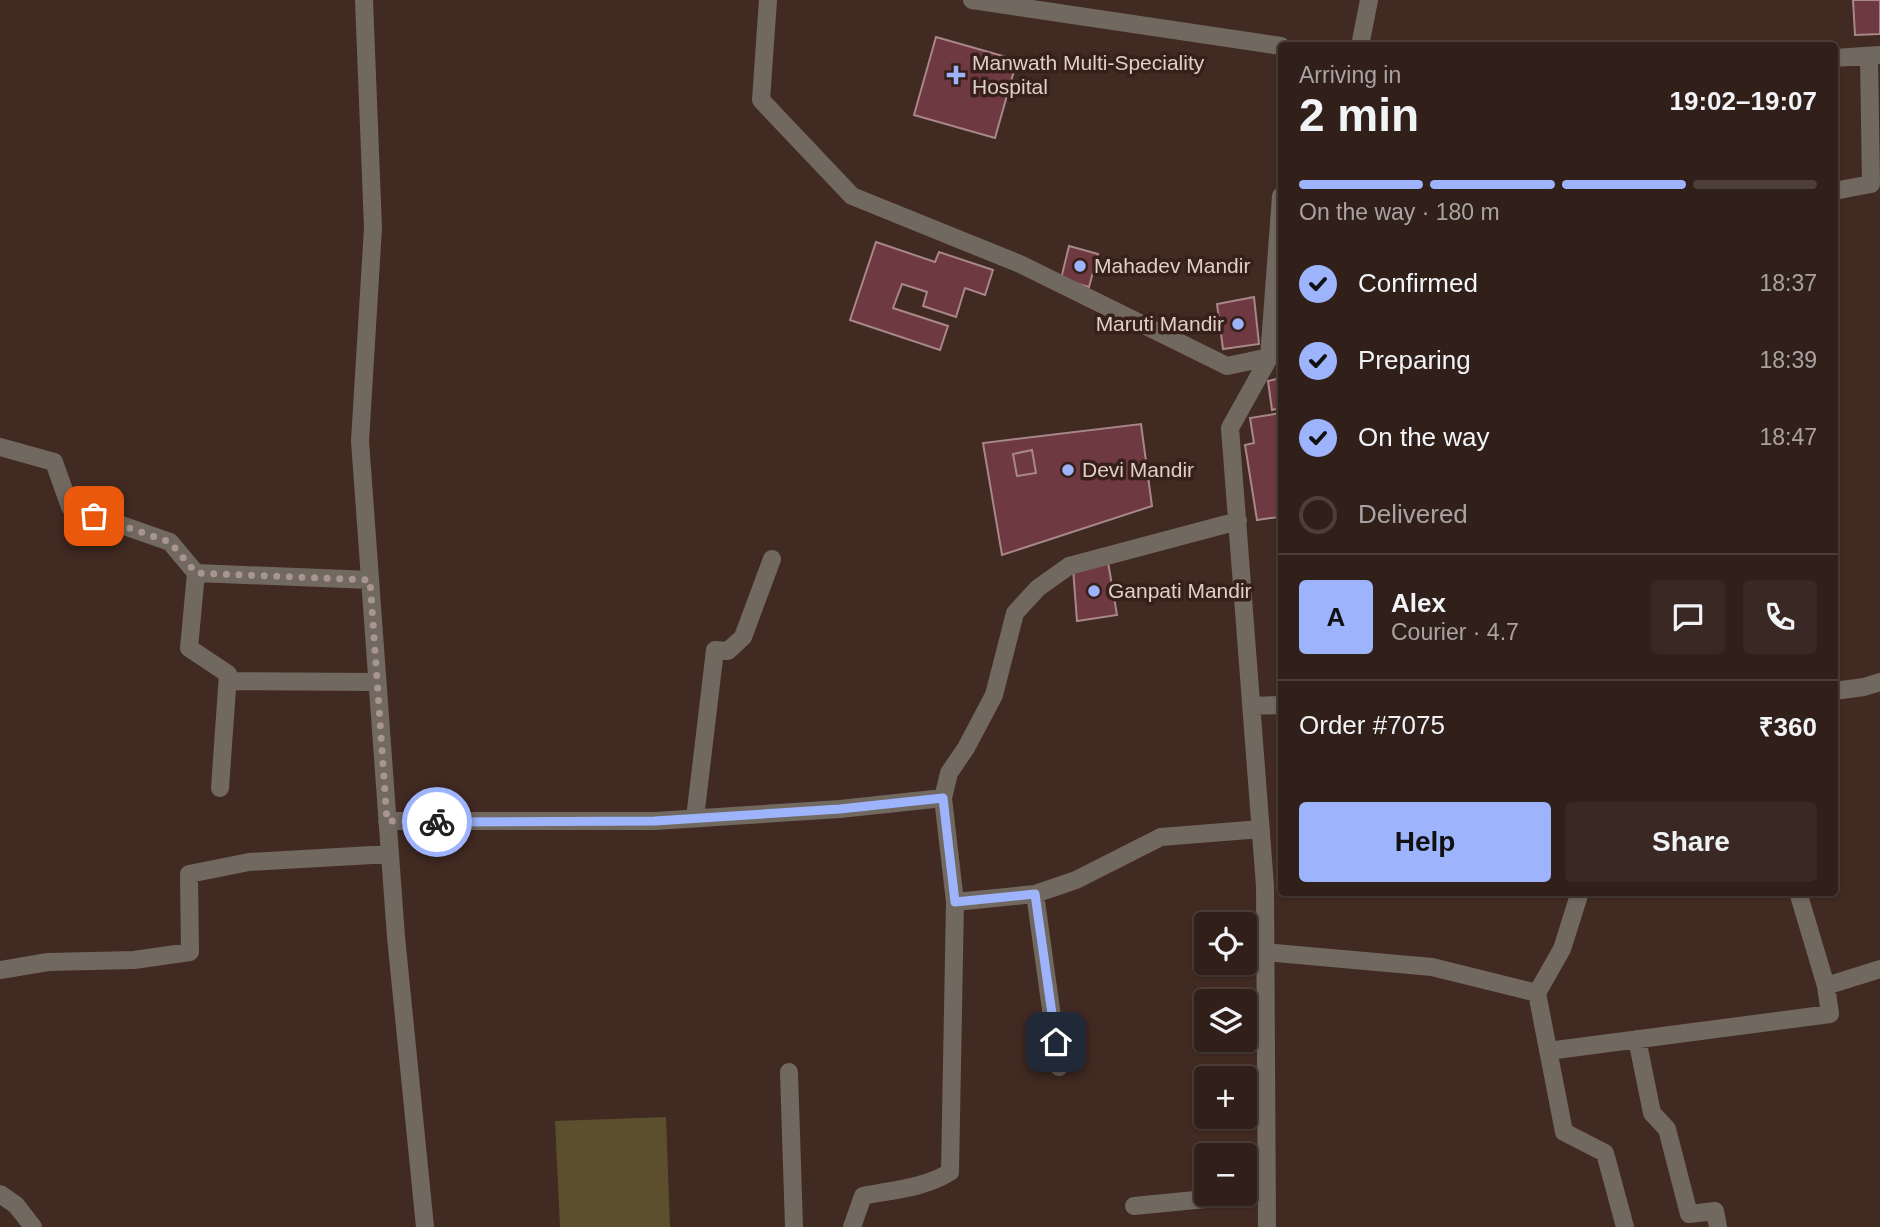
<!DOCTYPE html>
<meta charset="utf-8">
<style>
body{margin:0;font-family:Arial,sans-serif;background:#392823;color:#f1f3f6;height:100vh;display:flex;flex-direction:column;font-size:26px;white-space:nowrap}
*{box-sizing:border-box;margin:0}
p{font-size:23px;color:#a8a3a2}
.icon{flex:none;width:38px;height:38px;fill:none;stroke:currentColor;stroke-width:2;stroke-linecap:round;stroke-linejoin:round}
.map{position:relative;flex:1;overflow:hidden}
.sheet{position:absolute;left:1278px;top:42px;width:560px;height:854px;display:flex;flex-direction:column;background:#31201a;border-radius:7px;box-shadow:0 2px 5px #0004,0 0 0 2px #4c3e39}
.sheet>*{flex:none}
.fabs{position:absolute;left:1194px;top:912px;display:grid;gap:14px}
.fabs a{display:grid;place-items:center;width:63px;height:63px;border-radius:7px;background:#31201a;box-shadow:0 2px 5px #0004,0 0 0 2px #4c3e39;font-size:35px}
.pin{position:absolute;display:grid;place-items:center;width:60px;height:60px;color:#fff;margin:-30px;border-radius:14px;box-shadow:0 4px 10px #0006}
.courier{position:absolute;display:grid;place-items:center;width:70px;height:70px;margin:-35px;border:5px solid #9db4fd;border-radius:50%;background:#fff;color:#222;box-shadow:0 2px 9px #0007}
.overview em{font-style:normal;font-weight:800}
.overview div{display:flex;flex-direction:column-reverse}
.overview{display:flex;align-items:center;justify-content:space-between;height:119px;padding:0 21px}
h1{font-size:46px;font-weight:800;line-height:52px}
.bar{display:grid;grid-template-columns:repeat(4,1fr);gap:10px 7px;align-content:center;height:84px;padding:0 21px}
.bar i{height:9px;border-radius:5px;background:#4c3e39}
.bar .selected{background:#9db4fd}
.bar p{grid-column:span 4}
.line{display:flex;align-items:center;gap:18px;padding:0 21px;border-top:2px solid #4c3e39}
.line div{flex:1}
.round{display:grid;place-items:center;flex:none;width:74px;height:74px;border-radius:7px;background:#392823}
ol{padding:0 21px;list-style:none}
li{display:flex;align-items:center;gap:21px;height:77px}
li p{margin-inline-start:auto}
li .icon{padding:7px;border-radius:50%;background:#9db4fd;color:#111;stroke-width:4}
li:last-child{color:#a8a3a2}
li i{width:38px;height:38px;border:4px solid #4c3e39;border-radius:50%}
.button{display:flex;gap:14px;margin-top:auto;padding:14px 21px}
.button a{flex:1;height:80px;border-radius:7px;background:#9db4fd;color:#111;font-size:28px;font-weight:800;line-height:80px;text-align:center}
.button a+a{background:#392823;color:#f1f3f6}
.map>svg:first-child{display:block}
.green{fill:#5b4f2e}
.building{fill:#6e3940;stroke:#a7878a;stroke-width:2}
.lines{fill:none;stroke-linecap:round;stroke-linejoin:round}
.minor{stroke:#716860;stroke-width:18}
.done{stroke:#a8958f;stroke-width:7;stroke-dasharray:0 12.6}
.route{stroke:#9db4fd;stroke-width:9}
.poi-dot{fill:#9db4fd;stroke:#372019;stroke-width:2.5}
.labels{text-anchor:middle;stroke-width:7;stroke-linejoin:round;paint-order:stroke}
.poi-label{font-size:21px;fill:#dfcfca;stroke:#372019;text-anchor:start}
</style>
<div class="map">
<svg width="1880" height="1227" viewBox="0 0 1880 1227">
<rect width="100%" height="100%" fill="#412a22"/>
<path class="green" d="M666,1117L670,1227H560L555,1121Z"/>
<path class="building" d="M1853,0H1880V34L1855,35Z
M936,37L1017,60L995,138L914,115Z
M876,242L935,262L939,252L993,270L985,295L965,288L956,317L923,306L927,292L902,284L893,308L948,326L940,350L850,320Z
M1069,246L1098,254L1089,287L1061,279Z
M1254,297L1259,344L1223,349L1217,304Z
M1281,378V408L1272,410L1268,381Z
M1281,413V528L1278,517L1257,520L1245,445L1254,443L1250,418Z
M1141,424L1152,506L1002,555L983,443Z
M1032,450L1036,473L1017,476L1013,454Z
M1108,562L1117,615L1077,621L1073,568Z"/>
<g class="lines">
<path class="minor" d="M364,0L373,228L360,441L396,937L425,1227
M768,0L761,100L852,196L1020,264L1227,366L1274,356
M972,0L1281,46
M1360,46L1369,0
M1834,58L1880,55
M1834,191L1871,184L1869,56
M0,447L54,462L70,507L170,542L196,573
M228,681L377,682
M1834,691L1864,687L1880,682
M1252,706L1281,705
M220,788L228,674L189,648L196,573L370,580
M695,818L715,650L728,651L743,637L772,559
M387,821H655L840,809L943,798
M1798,892L1826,986L1880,969
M1035,894L1059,1067
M955,902L1035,894L1076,880L1161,837L1261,829
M1265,952L1432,967L1537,993L1562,949L1580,892
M0,970L48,962L134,960L190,952L189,874L249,862L390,854
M1537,993L1564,1132L1605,1153L1625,1227
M1637,1039L1652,1113L1667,1129L1689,1214L1715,1211L1718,1227
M1548,1051L1830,1014L1826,986
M789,1072L794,1227
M0,1194L16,1205L33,1227
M1134,1206L1267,1193
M852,1227L863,1196C892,1190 925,1188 950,1172L955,902L943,798L949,773L966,748L994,695L1015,613L1038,588L1069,566L1238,521
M1267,1227L1265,886L1230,428L1269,358L1281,196"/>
</g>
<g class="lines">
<path class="done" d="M94,516L170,542L196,573L370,580L387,821L437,822"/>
<path class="route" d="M437,822L655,821L840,809L943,798L955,902L1035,894L1056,1042"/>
</g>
<g class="poi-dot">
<path d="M952.5 64.5h7v7h7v7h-7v7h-7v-7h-7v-7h7z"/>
<circle cx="1080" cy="266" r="7"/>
<circle cx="1238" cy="324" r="7"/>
<circle cx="1068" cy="470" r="7"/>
<circle cx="1094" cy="591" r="7"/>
</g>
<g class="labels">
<g class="poi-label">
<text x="972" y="70">Manwath Multi-Speciality<tspan x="972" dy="24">Hospital</tspan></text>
<text x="1094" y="273">Mahadev Mandir</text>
<text x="1224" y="331" text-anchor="end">Maruti Mandir</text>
<text x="1082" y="477">Devi Mandir</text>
<text x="1108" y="598">Ganpati Mandir</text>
</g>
</g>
</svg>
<div class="fabs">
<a><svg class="icon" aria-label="locate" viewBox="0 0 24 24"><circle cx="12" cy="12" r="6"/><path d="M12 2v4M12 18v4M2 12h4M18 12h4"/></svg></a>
<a><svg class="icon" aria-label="layers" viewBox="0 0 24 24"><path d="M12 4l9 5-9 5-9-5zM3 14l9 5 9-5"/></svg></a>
<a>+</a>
<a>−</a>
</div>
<div class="pin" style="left:94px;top:516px;background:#ea580c"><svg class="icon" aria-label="bag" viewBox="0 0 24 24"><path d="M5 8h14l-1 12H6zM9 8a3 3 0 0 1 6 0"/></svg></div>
<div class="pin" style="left:1056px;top:1042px;background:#1f2937"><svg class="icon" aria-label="home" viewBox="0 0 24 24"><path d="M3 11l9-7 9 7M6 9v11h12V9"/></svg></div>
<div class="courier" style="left:437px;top:822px"><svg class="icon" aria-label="bike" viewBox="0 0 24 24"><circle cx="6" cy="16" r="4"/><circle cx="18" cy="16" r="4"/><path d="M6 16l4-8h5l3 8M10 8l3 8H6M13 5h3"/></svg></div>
<section class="sheet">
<div class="overview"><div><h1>2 min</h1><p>Arriving in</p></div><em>19:02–19:07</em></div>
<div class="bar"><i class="selected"></i><i class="selected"></i><i class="selected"></i><i></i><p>On the way · 180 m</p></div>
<ol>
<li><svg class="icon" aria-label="check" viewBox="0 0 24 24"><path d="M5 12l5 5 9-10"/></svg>Confirmed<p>18:37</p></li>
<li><svg class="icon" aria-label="check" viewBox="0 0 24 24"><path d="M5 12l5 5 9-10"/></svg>Preparing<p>18:39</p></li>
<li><svg class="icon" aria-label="check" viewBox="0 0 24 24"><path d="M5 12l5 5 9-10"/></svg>On the way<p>18:47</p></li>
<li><i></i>Delivered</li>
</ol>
<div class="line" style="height:126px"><b class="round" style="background:#9db4fd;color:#111">A</b><div><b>Alex</b><p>Courier · 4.7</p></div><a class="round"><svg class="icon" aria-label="chat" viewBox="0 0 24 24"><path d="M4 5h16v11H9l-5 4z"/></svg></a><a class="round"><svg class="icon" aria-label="phone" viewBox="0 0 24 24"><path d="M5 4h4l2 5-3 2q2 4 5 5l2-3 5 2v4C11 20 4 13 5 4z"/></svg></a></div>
<div class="line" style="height:91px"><div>Order #7075</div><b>₹360</b></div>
<div class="button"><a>Help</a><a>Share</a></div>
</section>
</div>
